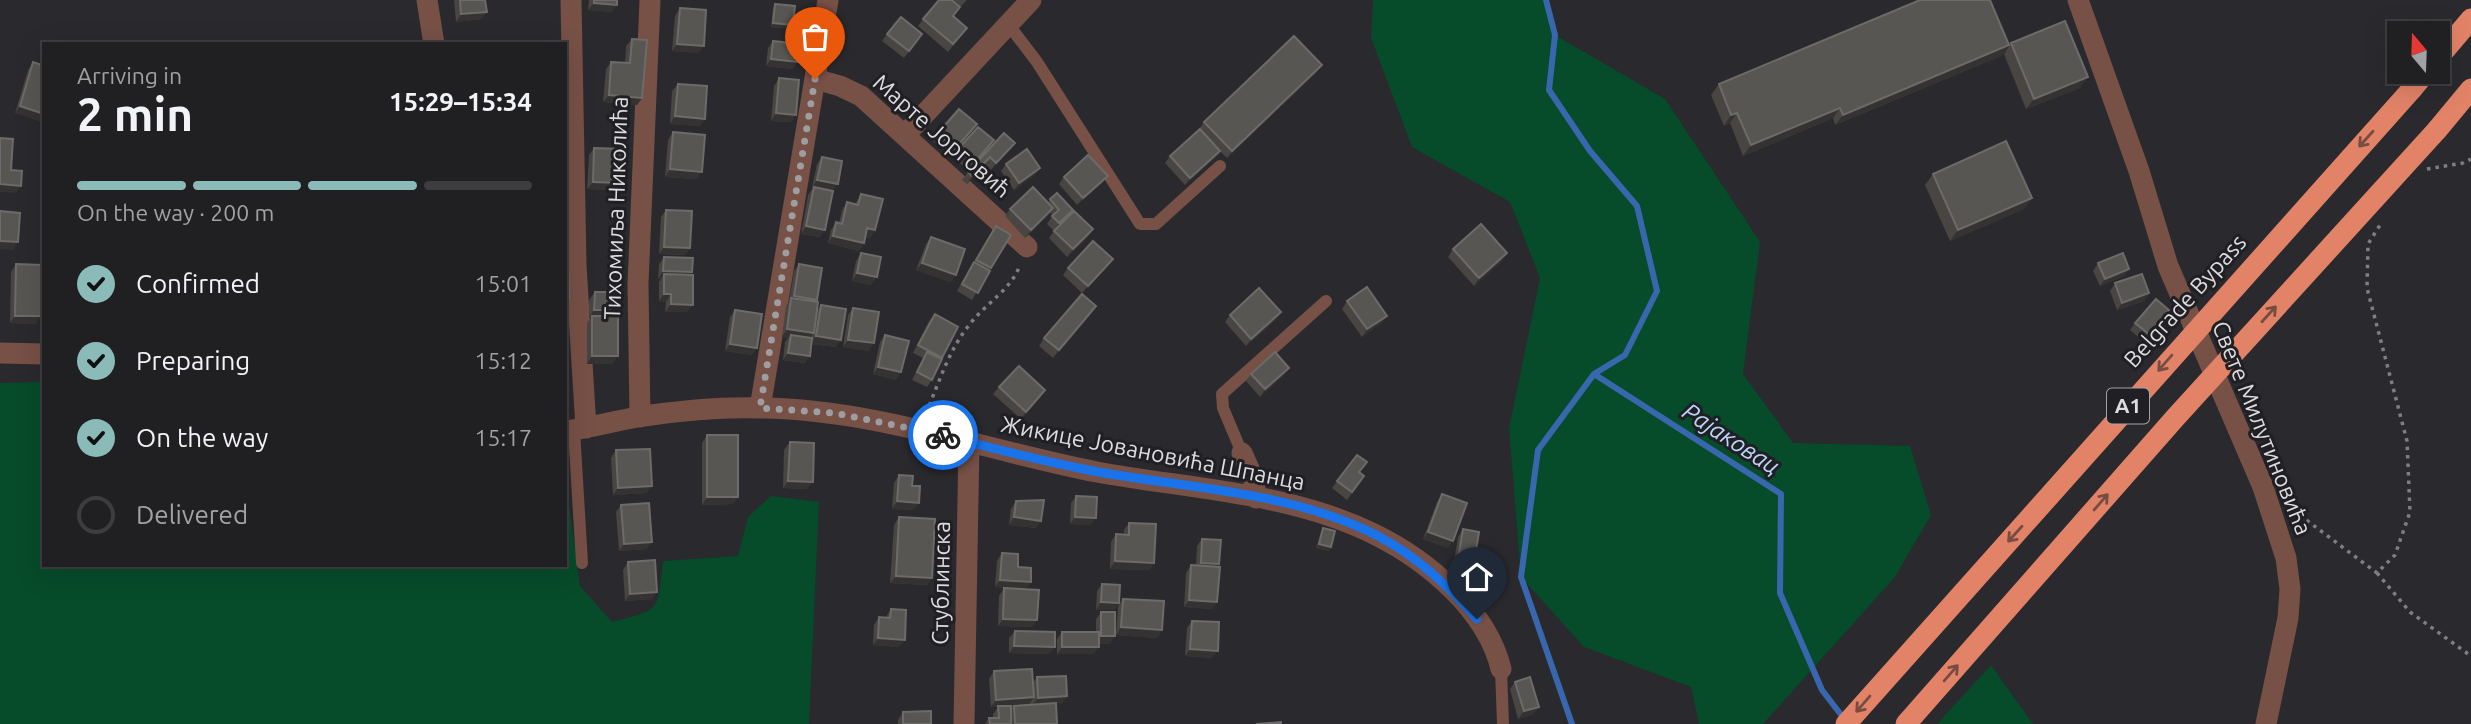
<!DOCTYPE html>
<meta charset="utf-8">
<style>
body{margin:0;font-family:Ubuntu,sans-serif;background:#28272a;color:#f1f3f6;height:100vh;display:flex;flex-direction:column;font-size:26px;white-space:nowrap}
*{box-sizing:border-box;margin:0}
p{font-size:23px;color:#a2a2a5}
.icon{flex:none;width:38px;height:38px;fill:none;stroke:currentColor;stroke-width:2;stroke-linecap:round;stroke-linejoin:round}
.map{position:relative;flex:1;overflow:hidden}
.drawer{position:absolute;left:42px;top:42px;width:525px;height:525px;display:flex;flex-direction:column;background:#201f22;border-radius:0px;box-shadow:0 7px 28px #0002,0 0 0 2px #3d3d40}
.drawer>*{flex:none}
.needle{width:46px;rotate:341deg}
.tools{position:absolute;left:2387px;top:21px;display:grid;gap:14px}
.tools a{display:grid;place-items:center;width:63px;height:63px;border-radius:0px;background:#201f22;box-shadow:0 7px 28px #0002,0 0 0 2px #3d3d40;font-size:35px}
.pin{position:absolute;display:grid;place-items:center;width:60px;height:60px;color:#fff;margin:-72px -30px;border-radius:50% 50% 50% 0;rotate:-45deg;box-shadow:0 0 7px #0007}
.pin .icon{rotate:45deg}
.courier{position:absolute;display:grid;place-items:center;width:70px;height:70px;margin:-35px;border:5px solid #1a73e8;border-radius:50%;background:#fff;color:#222;box-shadow:0 2px 9px #0007}
.overview em{font-style:normal;font-weight:600}
.overview div{display:flex;flex-direction:column-reverse}
.overview{display:flex;align-items:center;justify-content:space-between;height:119px;padding:0 35px}
h1{font-size:46px;font-weight:600;line-height:52px}
.bar{display:grid;grid-template-columns:repeat(4,1fr);gap:10px 7px;align-content:center;height:84px;padding:0 35px}
.bar i{height:9px;border-radius:5px;background:#3d3d40}
.bar .current{background:#8bbbb9}
.bar p{grid-column:span 4}
ol{padding:0 35px;list-style:none}
li{display:flex;align-items:center;gap:21px;height:77px}
li p{margin-inline-start:auto}
li .icon{padding:7px;border-radius:50%;background:#8bbbb9;color:#111;stroke-width:4}
li:last-child{color:#a2a2a5}
li i{width:38px;height:38px;border:4px solid #3d3d40;border-radius:50%}
.map>svg:first-child{display:block}
.green{fill:#064b2a}
.lines{fill:none;stroke-linecap:round;stroke-linejoin:round}
.stream{stroke:#3867ae;stroke-width:6}
.path{stroke:#7f7e82;stroke-width:3.5;stroke-dasharray:3.5 5;stroke-linecap:butt}
.lane{stroke:#775046;stroke-width:12}
.street{stroke:#775046;stroke-width:21}
.highway{stroke:#e28368;stroke-width:21}
.highway-bridge{stroke:#e28368;stroke-width:21}
.wall{fill:#484542}
.shaded-wall{fill:#353332}
.building{fill:#585653;stroke:#6d6b69;stroke-width:2}
.oneway{stroke:#774c42}
.done{stroke:#9e9da1;stroke-width:7;stroke-dasharray:0 12.6}
.route{stroke:#1a73e8;stroke-width:9}
.labels{text-anchor:middle;stroke-width:6;stroke-linejoin:round;paint-order:stroke}
.shield{fill:#201f23;stroke:#a4a3a7;stroke-width:2}
.shield-label{font-size:21px;font-weight:bold;fill:#dddcdf}
.street-label{font-size:23px;fill:#dddcdf;stroke:#201f23}
.water-label{font-size:24px;font-style:italic;fill:#bad4fb;stroke:#201f23}
</style>
<div class="map">
<svg width="2471" height="724" viewBox="0 0 2471 724">
<rect width="100%" height="100%" fill="#2a292d"/>
<path class="green" d="M1373,0H1543L1555,35L1665,99L1760,242L1743,374L1793,443L1910,446L1931,515L1895,577L1763,724H1699L1691,687L1584,647L1521,577L1509,428L1540,278L1510,202L1412,147L1371,38Z
M44,382V565H565V474L580,586L612,622C662,609 657,612 663,561L738,556L748,517L771,496L819,502L809,724H0V383Z
M1991,665L2033,724H1937Z"/>
<g class="lines">
<path class="stream" d="M1546,0L1555,35L1549,90L1590,151L1637,206L1657,291L1625,355L1594,374L1538,450L1521,577L1572,724
M1594,374L1781,494L1780,593L1822,690L1845,720"/>
<path class="path" d="M2427,169L2463,163L2471,159
M926,413C939,383 949,349 970,324C986,303 1011,290 1020,265
M2293,510L2377,573L2395,555L2410,512L2407,441L2367,288L2368,244L2380,225
M2377,573L2410,612L2471,656"/>
<path class="lane" d="M1008,24L1037,62L1140,224H1156L1220,166
M574,430L582,563
M1242,453L1223,408L1222,394L1326,301
M1501,669L1503,724"/>
<path class="street" d="M427,0L434,44
M571,0L576,265L586,428
M2078,0L2139,171L2168,266L2263,487L2286,558L2290,589L2288,618L2266,724
M815,79L840,86L861,96L1027,247
M905,135L1031,0
M0,353L44,354
M760,408L828,0
M640,417L638,284L650,0
M565,431C590,428 614,421 638,417C678,411 719,407 759,408C875,409 984,450 1097,472C1189,489 1289,492 1374,534C1427,560 1487,610 1501,669
M1242,453L1254,480L1256,498
M964,724L969,442"/>
<path class="highway" d="M2438,58L2471,19
M2412,89L2426,72
M2437,130L2471,89"/>
<path class="highway-bridge" d="M1846,724L2412,89
M1906,724L2175,418L2437,130"/>
</g>
<path class="wall" d="M454,0H485L487,12L481,19L456,22Z
M589,0H617L612,12L588,10Z
M954,0H967L961,6Z
M1991,3L2009,45L2001,56L1835,125L1833,118L1743,156L1730,123L1724,126L1711,95L1719,84Z
M775,4L791,29L771,27L773,8Z
M680,8L704,46L698,53L672,51L675,16Z
M953,16L967,28L948,52L918,26L923,19Z
M887,34H922L904,58L882,41Z
M632,39L642,98L637,105L603,102L606,69L611,62L625,63L626,46Z
M773,41L793,69L766,66L768,48Z
M2011,43L2080,88L2026,109L2004,54Z
M33,62L44,66V116L40,121L15,113L28,70Z
M1317,72L1227,158L1220,151L1215,158L1185,185L1165,163L1170,156L1199,129L1204,122Z
M779,78L791,122L771,121L774,86Z
M678,84L705,119L700,126L670,124L672,91Z
M977,124L950,156L932,140L938,133Z
M673,132L697,179L665,177L668,140Z
M1004,133L1015,143L1009,150L991,170L985,164L967,184L962,180L968,172Z
M994,140L969,171L953,157L958,149Z
M594,148L616,190L587,189L589,155Z
M822,157L832,191L820,237L801,234L808,195L813,188L812,187L817,164Z
M1006,164L1035,175L1014,190L1001,171Z
M1933,174L2032,198L2024,209L1950,241L1925,185Z
M1064,177L1102,183L1077,205L1059,184Z
M861,194L875,230L870,238L865,237L864,243L859,251L828,243L831,230L836,222L839,223L842,210L847,202L855,204Z
M1050,199L1073,210L1068,217L1088,237L1067,257L1049,238L1054,231L1065,220L1054,231L1047,224L1053,215L1050,213L1025,238L1005,216L1010,209L1048,203Z
M666,210L690,248L685,255L659,254L661,217Z
M996,226L1011,235L972,300L957,291L969,270Z
M931,237L951,282L916,270L926,244Z
M1453,249L1502,261L1474,286L1448,257Z
M861,253L871,285L852,281L856,261Z
M664,257L690,275L693,305L687,312H665L666,302L659,301V282L661,279H658L659,264Z
M2098,263L2129,269L2124,276L2100,286L2093,271Z
M16,264L36,324L10,323L11,272Z
M799,264L816,302L817,311L821,305L836,347L811,344L810,356L805,363L783,360L785,342L788,338L782,337L786,306L789,302L794,271Z
M1107,266L1082,293L1063,275L1068,268Z
M2115,283L2149,293L2144,301L2117,310L2110,291Z
M595,292L610,310L606,316L613,364H587V323L591,318H589V300Z
M1347,301L1387,316L1381,323L1362,337L1342,309Z
M1096,306L1053,358L1039,346L1044,338Z
M853,308L869,351L843,347L848,315Z
M735,310L752,355L725,351L730,317Z
M1281,312L1276,320L1246,346L1225,322L1230,315Z
M935,314L958,327L941,359L932,380L927,387L912,380L923,358L913,353L929,321Z
M2164,318L2144,342L2130,330L2135,323Z
M885,335L896,380L873,374L880,342Z
M1289,368L1284,375L1260,397L1246,381L1251,374Z
M999,387L1045,390L1040,398L1021,419L993,394Z
M707,435L738,497L733,504L702,505V443Z
M790,442L807,489L783,488L784,450Z
M616,450L647,493L613,495L611,458Z
M1357,455L1359,473V484L1347,500L1332,488Z
M899,475L912,486L914,510L892,509L894,483Z
M1442,494L1448,548L1423,539L1437,502Z
M1076,496L1091,525L1070,524L1071,503Z
M1016,501L1036,528L1009,525L1011,509Z
M621,505L647,549L619,551L616,512Z
M899,517L932,578L927,585L890,583L894,525Z
M1129,523L1154,563L1149,570L1110,569L1111,542L1116,534H1124V530Z
M1323,528L1331,547L1329,551L1316,548L1321,532Z
M1463,529L1475,556L1470,563L1454,561L1458,537Z
M1202,539L1219,564L1217,567V602L1212,609L1184,607L1186,573L1191,565L1196,566L1197,546Z
M1002,553L1031,582L1026,589L995,587L997,561Z
M628,562L652,599L625,601L623,570Z
M1102,584L1119,603L1114,610H1096L1097,591Z
M1004,588L1032,627L998,626L999,596Z
M1123,599L1162,630L1157,638L1116,635L1118,606Z
M891,609L899,647L873,645L874,625L879,617H886Z
M1101,612L1110,644H1099V647L1093,654H1057V639L1062,632H1096V619Z
M1192,621L1212,658L1185,656L1187,628Z
M1015,631L1050,654L1009,653V638Z
M994,671L1033,683L1037,677L1062,704H1056L1057,724H985L989,718H993V714L998,707H991L989,679Z
M1515,682L1534,714L1518,719L1510,689Z
M903,712L931,724H898V720Z"/>
<path class="shaded-wall" d="M594,3L617,5L612,12L588,10Z
M487,12L481,19L456,22L461,14Z
M773,23L793,25L791,29L771,27Z
M677,44L704,46L698,53L672,51Z
M2009,45L2001,56L1835,125L1843,115Z
M771,59L798,62L793,69L766,66Z
M1322,65L1317,72L1227,158L1232,151Z
M2088,77L2080,88L2026,109L2034,99Z
M609,95L642,98L637,105L603,102Z
M20,106L44,114V116L40,121L15,113Z
M1840,108L1833,118L1743,156L1751,145Z
M776,113L796,115L791,122L771,121Z
M1737,113L1730,123L1724,126L1731,115Z
M675,116L705,119L700,126L670,124Z
M977,124L971,132L950,156L955,149Z
M1015,143L1009,150L991,170L996,163Z
M1220,151L1215,158L1185,185L1190,178Z
M990,157L985,164L967,184L972,176Z
M1040,168L1035,175L1014,190L1019,183Z
M670,169L702,172L697,179L665,177Z
M1108,176L1102,183L1077,205L1083,198Z
M817,180L838,184L833,191L812,187Z
M593,182L621,183L616,190L587,189Z
M0,184L21,186L16,193L0,192Z
M2032,198L2024,209L1950,241L1958,230Z
M1053,208L1048,216L1025,238L1031,230Z
M1073,210L1068,218L1054,231L1059,223Z
M806,226L825,230L820,237L801,234Z
M867,228L875,230L870,238L862,236Z
M1093,229L1088,237L1067,257L1073,249Z
M833,236L864,243L859,251L828,243Z
M0,241L18,242L13,250L0,249Z
M664,247L690,248L685,255L659,254Z
M1507,253L1502,261L1474,286L1479,278Z
M922,263L956,275L951,282L916,270Z
M2129,269L2124,276L2100,286L2105,279Z
M663,271L692,272L687,280L664,274L661,279H658Z
M857,273L877,277L871,285L852,281Z
M2149,293L2144,301L2117,310L2122,303Z
M664,294H671L666,302L659,301Z
M794,296L817,300L812,307L791,300Z
M671,304L693,305L687,312H665Z
M1096,306L1091,313L1053,358L1059,350Z
M594,310H610L605,318L592,316L589,318Z
M1281,312L1276,320L1246,346L1251,339Z
M15,316H41L36,324L10,323Z
M1387,316L1381,323L1362,337L1367,329Z
M787,329L814,333L808,340L791,335L788,338L782,337Z
M816,336L841,340L836,347L811,344Z
M848,340L874,343L869,351L843,347Z
M730,344L757,348L752,355L725,351Z
M788,353L810,356L805,363L783,360Z
M592,356H618L613,364H587Z
M878,367L901,372L896,380L873,374Z
M1289,368L1284,375L1260,397L1265,389Z
M1045,390L1040,398L1021,419L1026,412Z
M788,481L813,482L807,489L783,488Z
M652,486L647,493L613,495L618,488Z
M707,497H738L733,504L702,505Z
M897,501L919,503L914,510L892,509Z
M1014,517L1041,521L1036,528L1009,525Z
M1075,517L1096,518L1091,525L1070,524Z
M1428,532L1453,541L1448,548L1423,539Z
M652,542L647,549L619,551L624,544Z
M1319,544L1331,547L1329,551L1316,548Z
M1459,553L1475,556L1470,563L1454,561Z
M1115,561L1154,563L1149,570L1110,569Z
M1201,563L1219,564L1214,572L1196,571Z
M896,576L932,578L927,585L890,583Z
M1000,580L1031,582L1026,589L995,587Z
M657,592L652,599L625,601L630,594Z
M1189,600L1217,602L1212,609L1184,607Z
M1101,602L1119,603L1114,610H1096Z
M1003,619L1037,620L1032,627L998,626Z
M1121,627L1162,630L1157,638L1116,635Z
M1101,636H1115L1110,644H1096Z
M878,638L905,640L899,647L873,645Z
M1014,646L1055,647L1050,654L1009,653Z
M1062,647H1099L1093,654H1057Z
M1190,649L1218,651L1212,658L1185,656Z
M1067,696L1062,704L1032,705L1038,698Z
M1034,697L1029,705L991,707L996,700Z
M1539,707L1534,714L1518,719L1524,711Z"/>
<path class="building" d="M460,0H485L487,12L461,14Z
M594,0H617V5L594,3Z
M939,0H952L960,7L953,16L967,28L953,44L923,19Z
M1920,0H1990L2009,45L1843,115L1840,108L1751,145L1737,113L1731,115L1719,84Z
M775,4L795,6L793,25L773,23Z
M680,8L706,10L704,46L677,44Z
M901,17L922,34L909,51L887,34Z
M2065,21L2088,77L2034,99L2011,43Z
M1294,36L1322,65L1232,151L1204,122Z
M632,39L647,40L642,98L609,95L611,62L630,63Z
M773,41L800,44L798,62L771,59Z
M33,62L44,66V114L20,106Z
M779,78L799,80L796,115L776,113Z
M678,84L707,86L705,119L675,116Z
M959,109L977,124L955,149L938,133Z
M978,127L994,140L974,163L958,149Z
M1200,129L1220,151L1190,178L1170,156Z
M673,132L705,135L702,172L670,169Z
M1004,133L1015,143L996,163L990,157L972,176L968,172Z
M0,138L13,139L11,170L22,171L21,186L0,184Z
M2006,141L2032,198L1958,230L1933,174Z
M594,148L623,149L621,183L593,182Z
M1027,149L1040,168L1019,183L1006,164Z
M1088,155L1108,176L1083,198L1064,177Z
M822,157L842,161L838,184L817,180Z
M814,187L833,191L825,230L806,226Z
M1033,187L1053,208L1031,230L1010,209Z
M1057,193L1073,210L1059,223L1052,216L1059,210L1050,199Z
M861,194L883,199L875,230L867,228L864,243L833,236L836,222L842,224L847,202L858,205Z
M666,210L692,211L690,248L664,247Z
M0,211L20,213L18,242L0,241Z
M1074,211L1093,229L1073,249L1054,231Z
M1481,224L1507,253L1479,278L1453,249Z
M996,226L1011,235L991,268L976,260Z
M931,237L965,249L956,275L922,263Z
M1093,241L1113,259L1088,286L1068,268Z
M861,253L881,257L877,277L857,273Z
M2123,253L2129,269L2105,279L2098,263Z
M664,257L693,258L692,272L663,271Z
M974,262L990,271L978,293L962,284Z
M16,264L42,265L41,316H15Z
M799,264L822,268L817,300L794,296Z
M565,270H568L569,298L565,299Z
M664,274L693,275V305L671,304V294H664Z
M2142,274L2149,293L2122,303L2115,283Z
M1367,287L1387,316L1367,329L1347,301Z
M1259,288L1281,312L1251,339L1230,315Z
M595,292H610V310H594Z
M1082,294L1096,306L1059,350L1044,338Z
M791,298L818,302L814,333L787,329Z
M2156,299L2169,310L2149,334L2135,323Z
M821,305L846,309L841,340L816,336Z
M853,308L879,312L874,343L848,340Z
M735,310L762,314L757,348L730,344Z
M935,314L958,327L942,358L918,345Z
M592,316H618V356H592Z
M791,335L812,338L810,356L788,353Z
M885,335L909,341L901,372L878,367Z
M565,340L567,377H565Z
M927,352L942,359L932,380L917,372Z
M1275,352L1289,368L1265,389L1251,374Z
M1019,366L1045,390L1026,412L999,387Z
M707,435H738V497H707Z
M790,442L814,443L813,482L788,481Z
M650,449L652,486L618,488L616,450Z
M1357,455L1367,462L1359,472L1364,476L1352,492L1337,481Z
M899,475L913,476L912,486H920L919,503L897,501Z
M1442,494L1467,503L1453,541L1428,532Z
M1076,496L1097,497L1096,518L1075,517Z
M1044,500L1041,521L1014,517L1016,501Z
M649,503L652,542L624,544L621,505Z
M899,517L935,519L932,578L896,576Z
M1129,523L1156,524L1154,563L1115,561L1116,534L1129,535Z
M1323,528L1335,531L1331,547L1319,544Z
M1463,529L1479,532L1475,556L1459,553Z
M1202,539L1221,540L1219,564L1201,563Z
M1002,553L1018,554V567L1031,568V582L1000,580Z
M655,560L657,592L630,594L628,562Z
M1191,565L1220,567L1217,602L1189,600Z
M1102,584L1120,585L1119,603L1101,602Z
M1004,588L1039,590L1037,620L1003,619Z
M1123,599L1164,601L1162,630L1121,627Z
M891,609L906,610L905,640L878,638L879,617L890,618Z
M1101,612H1115V636H1101Z
M1192,621L1219,622L1218,651L1190,649Z
M1015,631L1055,632V647L1014,646Z
M1062,632H1099V647H1062Z
M1032,669L1034,697L996,700L994,671Z
M1066,676L1067,696L1038,698L1037,677Z
M1530,677L1539,707L1524,711L1515,682Z
M1056,703L1057,724H1015L1014,706Z
M998,706H1011V724H990L989,718H999Z
M931,711V724H903V712Z
M1281,722V724H1256Z"/>
<defs><path id="oneway-shaft" d="M-6 0H5M1.5-3L5.5 0L1.5 3" fill="none" stroke-width="1.6" stroke-linecap="round" stroke-linejoin="round" transform="scale(1.75)"/></defs>
<g class="oneway">
<use href="#oneway-shaft" transform="translate(2366 139) rotate(132)"/>
<use href="#oneway-shaft" transform="translate(2269 314) rotate(-48)"/>
<use href="#oneway-shaft" transform="translate(2165 363) rotate(131)"/>
<use href="#oneway-shaft" transform="translate(2101 502) rotate(-49)"/>
<use href="#oneway-shaft" transform="translate(2015 534) rotate(132)"/>
<use href="#oneway-shaft" transform="translate(1951 673) rotate(-49)"/>
<use href="#oneway-shaft" transform="translate(1863 704) rotate(131)"/>
</g>
<g class="lines">
<path class="done" d="M815,79L760,408L835,413L943,435"/>
<path class="route" d="M943,435C994,449 1046,462 1098,472C1189,488 1292,492 1376,535C1417,556 1447,585 1477,619"/>
</g>
<g class="labels">
<rect class="shield" x="2107" y="388.5" width="42" height="35" rx="5"/>
<g class="shield-label">
<text x="2128" y="413">A1</text>
</g>
<g class="street-label">
<text transform="translate(942 136) rotate(41)" y="8">Марте Јорговић</text>
<text transform="translate(616 208) rotate(-88)" y="8">Тихомиља Николића</text>
<text transform="translate(2185 301) rotate(-48)" y="8">Belgrade Bypass</text>
<text transform="translate(2262 428) rotate(68)" y="8">Свете Милутиновића</text>
<text transform="translate(1153 453) rotate(11)" y="8">Жикице Јовановића Шпанца</text>
<text transform="translate(941 583) rotate(-89)" y="8">Стублинска</text>
</g>
<g class="water-label">
<text transform="translate(1731 439) rotate(33)" y="8">Рајаковац</text>
</g>
</g>
</svg>
<div class="tools">
<a><svg class="needle" viewBox="-14 -14 28 28"><path d="M0-13l5 13h-10z" fill="#e53935"/><path d="M0 13l5-13h-10z" fill="#a2a2a5"/></svg></a>
</div>
<div class="pin" style="left:815px;top:79px;background:#ea580c"><svg class="icon" aria-label="bag" viewBox="0 0 24 24"><path d="M5 8h14l-1 12H6zM9 8a3 3 0 0 1 6 0"/></svg></div>
<div class="pin" style="left:1477px;top:619px;background:#1f2937"><svg class="icon" aria-label="home" viewBox="0 0 24 24"><path d="M3 11l9-7 9 7M6 9v11h12V9"/></svg></div>
<div class="courier" style="left:943px;top:435px"><svg class="icon" aria-label="bike" viewBox="0 0 24 24"><circle cx="6" cy="16" r="4"/><circle cx="18" cy="16" r="4"/><path d="M6 16l4-8h5l3 8M10 8l3 8H6M13 5h3"/></svg></div>
<section class="drawer">
<div class="overview"><div><h1>2 min</h1><p>Arriving in</p></div><em>15:29–15:34</em></div>
<div class="bar"><i class="current"></i><i class="current"></i><i class="current"></i><i></i><p>On the way · 200 m</p></div>
<ol>
<li><svg class="icon" aria-label="check" viewBox="0 0 24 24"><path d="M5 12l5 5 9-10"/></svg>Confirmed<p>15:01</p></li>
<li><svg class="icon" aria-label="check" viewBox="0 0 24 24"><path d="M5 12l5 5 9-10"/></svg>Preparing<p>15:12</p></li>
<li><svg class="icon" aria-label="check" viewBox="0 0 24 24"><path d="M5 12l5 5 9-10"/></svg>On the way<p>15:17</p></li>
<li><i></i>Delivered</li>
</ol>
</section>
</div>
